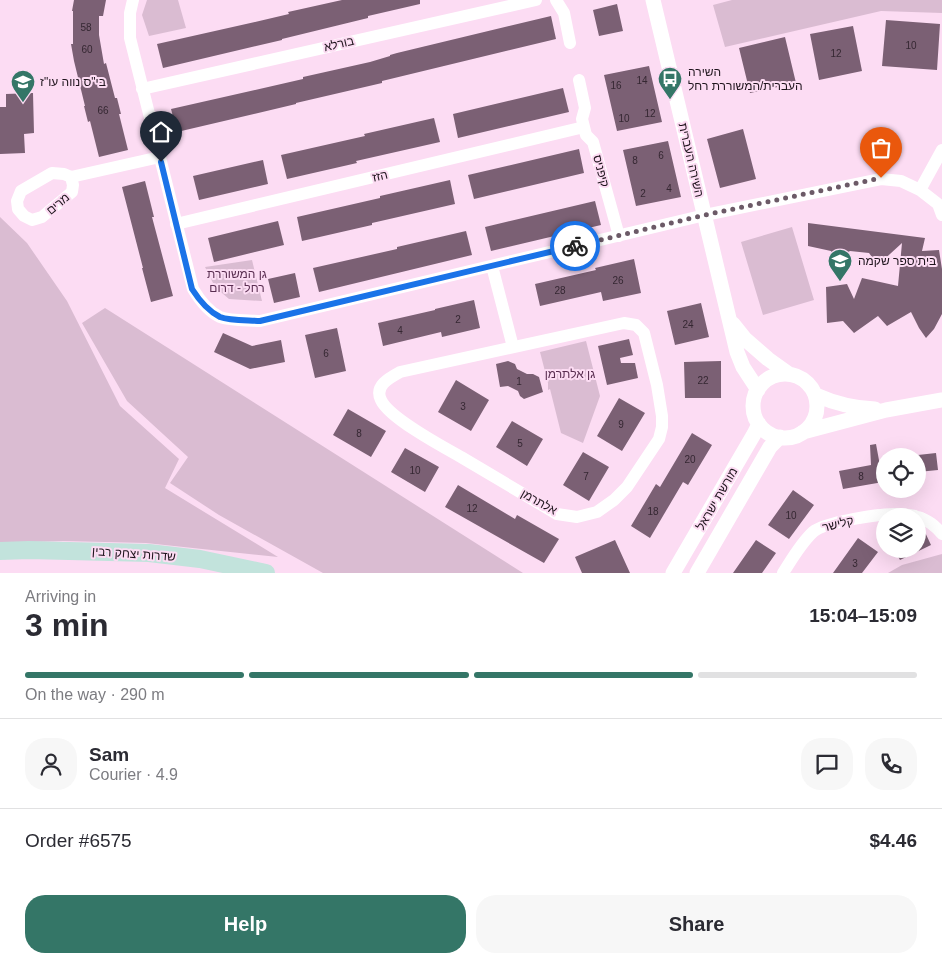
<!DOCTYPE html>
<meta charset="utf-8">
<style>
body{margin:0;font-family:Helvetica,"Noto Sans Hebrew",sans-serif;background:#f7f7f7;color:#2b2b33;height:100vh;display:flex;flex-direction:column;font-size:19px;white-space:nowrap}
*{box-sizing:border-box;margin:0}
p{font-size:16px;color:#7c7c81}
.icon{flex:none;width:28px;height:28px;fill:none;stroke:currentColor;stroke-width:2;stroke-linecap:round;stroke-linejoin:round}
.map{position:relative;height:573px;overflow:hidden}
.side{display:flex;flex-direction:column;background:#fff;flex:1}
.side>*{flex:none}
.buttons{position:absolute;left:876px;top:448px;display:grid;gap:10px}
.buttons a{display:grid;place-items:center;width:50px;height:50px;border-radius:50%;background:#fff;box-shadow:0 5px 20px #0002;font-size:25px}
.pin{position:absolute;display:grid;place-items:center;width:42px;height:42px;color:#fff;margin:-51px -21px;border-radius:50% 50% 50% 0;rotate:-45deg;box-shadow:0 0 5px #0007}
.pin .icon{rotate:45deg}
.courier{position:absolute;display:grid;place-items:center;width:50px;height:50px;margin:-25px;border:4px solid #1a73e8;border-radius:50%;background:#fff;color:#222;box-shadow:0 1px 6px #0007}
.summary em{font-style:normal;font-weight:700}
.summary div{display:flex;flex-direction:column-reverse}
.summary{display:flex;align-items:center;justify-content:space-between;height:85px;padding:0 25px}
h1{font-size:32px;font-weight:700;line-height:38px}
.bar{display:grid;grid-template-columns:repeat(4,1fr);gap:8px 5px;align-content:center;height:60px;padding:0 25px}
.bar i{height:6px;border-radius:4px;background:#e1e1e2}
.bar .active{background:#347667}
.bar p{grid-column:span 4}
.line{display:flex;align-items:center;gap:12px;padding:0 25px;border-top:1px solid #e1e1e2}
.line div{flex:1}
.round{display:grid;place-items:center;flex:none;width:52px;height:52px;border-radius:20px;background:#f7f7f7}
.action{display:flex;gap:10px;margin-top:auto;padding:10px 25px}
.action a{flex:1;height:58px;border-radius:20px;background:#347667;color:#fff;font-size:20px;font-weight:700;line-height:58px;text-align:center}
.action a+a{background:#f7f7f7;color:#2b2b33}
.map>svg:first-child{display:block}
.green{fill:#dabcd2}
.building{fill:#7b6074}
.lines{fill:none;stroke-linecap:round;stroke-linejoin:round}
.minor{stroke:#fff;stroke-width:12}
.tertiary{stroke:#fff;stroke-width:15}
.secondary{stroke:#c2e3dc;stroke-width:18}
.done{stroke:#6c5a67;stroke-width:5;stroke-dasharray:0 9}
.route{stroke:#1a73e8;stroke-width:6}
.labels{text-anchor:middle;stroke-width:4;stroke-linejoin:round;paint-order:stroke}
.number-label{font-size:10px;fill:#352732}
.street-label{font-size:12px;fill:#1e141c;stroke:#fcdcf3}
.poi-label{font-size:12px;fill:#1e141c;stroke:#fcdcf3;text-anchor:start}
.park-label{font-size:12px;fill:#592d50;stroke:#fcdcf3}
</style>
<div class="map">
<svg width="942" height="573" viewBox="0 0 942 573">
<rect width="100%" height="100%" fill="#fcdcf3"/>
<path class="green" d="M147,0H178L186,28L149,36L142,15Z
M732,0H942V13L881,11L725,47L713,5Z
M0,217L27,243L67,301L120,406L179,459L165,488L278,557L146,543L63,541L0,543Z
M792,227L814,300L763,315L741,242Z
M252,260L262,301L229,299L215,287L205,267Z
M105,308L523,573H323L219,515L170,483L188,457L127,401L82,323Z
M586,341L600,396L583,443L561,433L550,389L548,390V383L540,352Z
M942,554V573H888L902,565Z"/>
<path class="building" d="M74,0H106L103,16H99V35L104,64L106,63L115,98H117L121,114H119L128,150L99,157L90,121L88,122L84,106H85L74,61L71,44H73V11H72Z
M342,0H420V4L368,16V18L282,39V40L163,68L157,44L246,24L289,14L288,12Z
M617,4L623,31L599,36L593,10Z
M551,16L556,39L382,81V83L296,103V104L177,132L171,109L303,79V77L370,62L390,56V55L397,53Z
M886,20L940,24L937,70L882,66Z
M853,26L862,71L819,80L810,34Z
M785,37L796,83L750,93L739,48Z
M649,66L662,122L617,131L604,75Z
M563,88L569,112L458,138L453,114Z
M33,93L34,133L24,134L25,153L0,154V107H6V94Z
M434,118L440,142L356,161L357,163L287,179L281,155L365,136L364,134Z
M743,129L756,179L720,188L707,139Z
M668,141L681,197L636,206L623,150Z
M579,149L584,173L474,199L468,175Z
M263,160L268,184L199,200L193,176Z
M450,180L455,204L372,223V225L302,241L297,217L380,198V196Z
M145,181L154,217H152L173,296L151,302L142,268H143L122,187Z
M595,201L601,225L491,251L485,227Z
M278,221L284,245L214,262L208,238Z
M808,223L925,238L922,251L939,250L942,269V314L934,329L926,338L919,328L911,312L887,326L878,316L854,333L843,321L827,323L826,287L847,284L854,299L862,278L898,286L902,243L878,265L869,253L850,251L834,260L831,251L808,246Z
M466,231L472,255L319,292L313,268L397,249V247Z
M634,259L641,293L603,301L601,292L540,306L535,284L596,270L595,268Z
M295,273L300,297L274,303L268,279Z
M474,300L480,328L442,337L441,332L383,346L378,323L435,310V309Z
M701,303L709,337L675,345L667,311Z
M337,328L346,371L315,378L305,335Z
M223,333L252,346L281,340L285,362L250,369L214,352Z
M629,339L633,355L620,358L621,363H635L638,378L607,385L598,346Z
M508,361L515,364L517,369L527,374H533L539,377L543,392L524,399L520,396L518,391L508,386L500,387L496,364Z
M721,361V398H685L684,362Z
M456,380L489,400L471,431L438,412Z
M619,398L645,413L622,451L597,436Z
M348,409L386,431L371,457L333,435Z
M512,421L543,439L527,466L496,447Z
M692,433L712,445L688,485L683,482L650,538L631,526L656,484L660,487Z
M876,444L883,482L843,489L839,471L871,465L870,445Z
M405,448L439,467L425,492L391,472Z
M583,452L609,467L589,501L563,485Z
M936,453L938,470L918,472V455Z
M458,485L515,519L517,515L559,539L544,563L445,507Z
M793,490L814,505L789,539L768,525Z
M918,525L923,528L931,545L900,560L894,549H918Z
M858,538L878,552L862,573H833Z
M615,540L630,573H582L575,557Z
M756,540L776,553L762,573H733Z"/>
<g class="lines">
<path class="minor" d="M133,0L130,13V38L193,289C199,299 209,312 220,317C230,321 249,320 260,321L705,215L881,179L901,181L920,190L938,204L942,215
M556,0L564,13L570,43
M579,80L585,108L582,119L586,135L593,142L619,236
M142,89L536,0
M71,177L73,185L72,192L42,217L32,220L24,216L18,209L17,201L21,191L52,173L64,174L71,177L160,157
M920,190L942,150
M176,224L584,127
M492,266L513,347
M624,323L636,325L644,333L657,385L662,416V427L659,439L627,487L614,500L597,512L577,517L557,514C525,495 493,476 461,457C443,447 389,418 381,400C374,386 389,378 400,372Z
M918,517C926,519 936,526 942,534
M783,573C792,559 801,543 813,532C824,522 883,513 899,514C905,514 910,515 915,516"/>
<path class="tertiary" d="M653,0L737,352L743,367L758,390
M733,324L745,339L768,359L789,374
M753 406a32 32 0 1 1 64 0a32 32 0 1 1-64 0Z
M816,395C836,404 853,408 875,409
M803,432L886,410L942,400
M673,573L754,434L759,424
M697,573L770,447L780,437"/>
<path class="secondary" d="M0,551L29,550L149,553L200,559L266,573"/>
</g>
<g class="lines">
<path class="done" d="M575,246L705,215L881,178"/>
<path class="route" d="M161,162L192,289C199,300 208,311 220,317C230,321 249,320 260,321L575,246"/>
</g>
<defs>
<symbol id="bus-pin" viewBox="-11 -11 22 30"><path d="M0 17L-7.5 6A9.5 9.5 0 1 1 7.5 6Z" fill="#347667" stroke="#fcdcf3"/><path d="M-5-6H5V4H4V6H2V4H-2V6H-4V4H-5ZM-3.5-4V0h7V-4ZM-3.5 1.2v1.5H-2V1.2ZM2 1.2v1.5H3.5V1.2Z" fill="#fff"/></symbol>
<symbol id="school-pin" viewBox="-11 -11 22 30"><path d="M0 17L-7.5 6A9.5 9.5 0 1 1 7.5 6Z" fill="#347667" stroke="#fcdcf3"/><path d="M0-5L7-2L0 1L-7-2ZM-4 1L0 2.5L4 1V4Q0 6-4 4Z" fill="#fff"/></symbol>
</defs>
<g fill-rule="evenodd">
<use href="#bus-pin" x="656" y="65" width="28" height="38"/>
<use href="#school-pin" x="9" y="68" width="28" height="38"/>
<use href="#school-pin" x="826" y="247" width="28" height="38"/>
</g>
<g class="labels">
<g class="number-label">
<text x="86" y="31">58</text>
<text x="911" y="49">10</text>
<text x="87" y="53">60</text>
<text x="836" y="57">12</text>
<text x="642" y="84">14</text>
<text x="616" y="89">16</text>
<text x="103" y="114">66</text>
<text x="650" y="117">12</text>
<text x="624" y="122">10</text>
<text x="661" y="159">6</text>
<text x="635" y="164">8</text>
<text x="669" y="192">4</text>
<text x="643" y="197">2</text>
<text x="618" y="284">26</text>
<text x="560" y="294">28</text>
<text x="458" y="323">2</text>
<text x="688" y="328">24</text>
<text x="400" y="334">4</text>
<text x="326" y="357">6</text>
<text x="703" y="384">22</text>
<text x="519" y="385">1</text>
<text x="463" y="410">3</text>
<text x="621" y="428">9</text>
<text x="359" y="437">8</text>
<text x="520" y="447">5</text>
<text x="690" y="463">20</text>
<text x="415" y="474">10</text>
<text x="586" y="480">7</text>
<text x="861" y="480">8</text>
<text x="472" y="512">12</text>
<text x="653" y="515">18</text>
<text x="791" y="519">10</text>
<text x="855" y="567">3</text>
</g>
<g class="street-label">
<text transform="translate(339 44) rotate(-13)" y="4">בורלא</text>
<text transform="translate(691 160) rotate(77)" y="4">השירה העברית</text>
<text transform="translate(601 171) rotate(75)" y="4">קיפניס</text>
<text transform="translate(380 176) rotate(-13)" y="4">הזז</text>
<text transform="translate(58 204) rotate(-40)" y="4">מרים</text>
<text transform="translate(717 499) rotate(-60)" y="4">מורשת ישראל</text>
<text transform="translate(539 502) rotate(29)" y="4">אלתרמן</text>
<text transform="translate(838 524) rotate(-14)" y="4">קלישר</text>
<text transform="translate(134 554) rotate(4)" y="4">שדרות יצחק רבין</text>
</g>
<g class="poi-label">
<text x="688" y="76">השירה<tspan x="688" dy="14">העברית/המשוררת רחל</tspan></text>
<text x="40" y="86">בי"ס נווה עו"ז</text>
<text x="858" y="265">בית ספר שקמה</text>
</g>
<g class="park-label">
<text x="237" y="278">גן המשוררת<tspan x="237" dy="14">רחל - דרום</tspan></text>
<text x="570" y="378">גן אלתרמן</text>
</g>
</g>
</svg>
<div class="buttons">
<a><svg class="icon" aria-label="locate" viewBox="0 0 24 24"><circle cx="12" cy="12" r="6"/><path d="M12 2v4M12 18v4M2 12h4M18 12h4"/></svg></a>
<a><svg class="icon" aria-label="layers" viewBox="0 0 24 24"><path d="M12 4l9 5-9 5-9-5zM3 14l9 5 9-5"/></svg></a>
</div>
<div class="pin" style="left:881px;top:178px;background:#ea580c"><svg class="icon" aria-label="bag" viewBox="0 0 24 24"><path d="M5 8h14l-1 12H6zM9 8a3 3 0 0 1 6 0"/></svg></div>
<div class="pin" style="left:161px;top:162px;background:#1f2937"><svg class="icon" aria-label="home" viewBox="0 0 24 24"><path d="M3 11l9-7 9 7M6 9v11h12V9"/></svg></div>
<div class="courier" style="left:575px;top:246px"><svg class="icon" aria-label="bike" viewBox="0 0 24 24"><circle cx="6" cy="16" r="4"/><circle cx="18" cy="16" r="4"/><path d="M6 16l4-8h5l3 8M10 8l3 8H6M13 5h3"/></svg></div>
</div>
<section class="side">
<div class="summary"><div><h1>3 min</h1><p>Arriving in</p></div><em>15:04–15:09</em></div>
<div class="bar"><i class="active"></i><i class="active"></i><i class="active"></i><i></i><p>On the way · 290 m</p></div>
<div class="line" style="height:90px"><a class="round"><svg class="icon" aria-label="person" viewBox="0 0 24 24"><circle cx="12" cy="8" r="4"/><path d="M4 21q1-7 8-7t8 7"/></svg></a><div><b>Sam</b><p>Courier · 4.9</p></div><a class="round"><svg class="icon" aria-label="chat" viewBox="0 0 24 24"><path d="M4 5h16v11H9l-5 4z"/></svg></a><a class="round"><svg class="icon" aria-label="phone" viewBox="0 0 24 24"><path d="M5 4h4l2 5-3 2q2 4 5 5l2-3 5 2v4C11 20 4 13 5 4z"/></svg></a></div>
<div class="line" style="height:65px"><div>Order #6575</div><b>$4.46</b></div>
<div class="action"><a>Help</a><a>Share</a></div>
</section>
